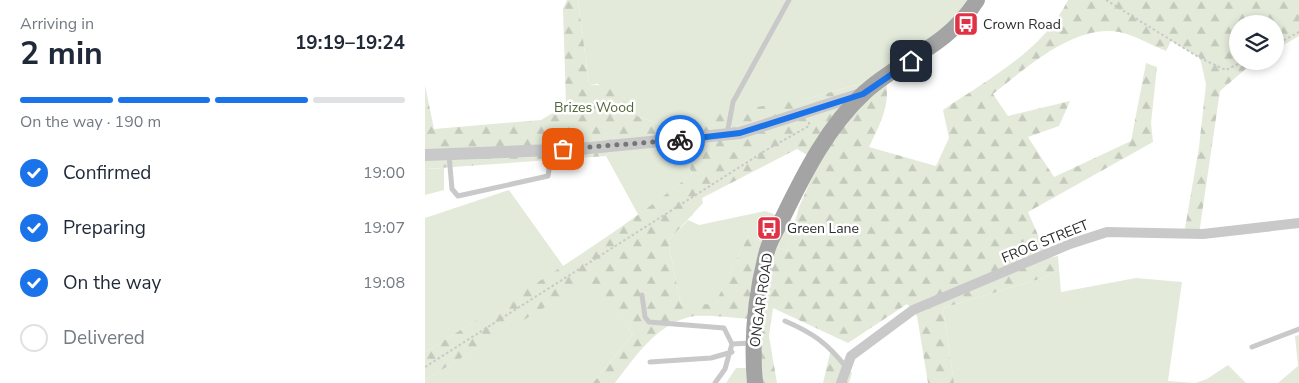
<!DOCTYPE html>
<meta charset="utf-8">
<style>
body{margin:0;font-family:"Nunito Sans",sans-serif;background:#f6f6f7;color:#1f2937;height:100vh;display:flex;flex-direction:column;font-size:19px;white-space:nowrap}
*{box-sizing:border-box;margin:0}
p{font-size:16px;color:#747a83}
.icon{flex:none;width:28px;height:28px;fill:none;stroke:currentColor;stroke-width:2;stroke-linecap:round;stroke-linejoin:round}
.map{position:relative;flex:1;overflow:hidden}
.drawer{display:flex;flex-direction:column;background:#fff;width:425px}
.drawer>*{flex:none}
.controls{position:absolute;left:804px;top:15px;display:grid;gap:10px}
.controls a{display:grid;place-items:center;width:55px;height:55px;border-radius:50%;background:#fff;box-shadow:0 2px 8px #0003;font-size:25px}
.pin{position:absolute;display:grid;place-items:center;width:42px;height:42px;color:#fff;margin:-21px;border-radius:10px;box-shadow:0 2px 8px #0006}
.courier{position:absolute;display:grid;place-items:center;width:50px;height:50px;margin:-25px;border:4px solid #1a73e8;border-radius:50%;background:#fff;color:#222;box-shadow:0 1px 6px #0007}
.overview em{font-style:normal;font-weight:700}
.overview div{display:flex;flex-direction:column-reverse}
.overview{display:flex;align-items:center;justify-content:space-between;height:85px;padding:0 20px}
h1{font-size:32px;font-weight:700;line-height:38px}
.bar{display:grid;grid-template-columns:repeat(4,1fr);gap:8px 5px;align-content:center;height:60px;padding:0 20px}
.bar i{height:6px;border-radius:4px;background:#e0e1e3}
.bar .current{background:#1a73e8}
.bar p{grid-column:span 4}
ol{padding:0 20px;list-style:none}
li{display:flex;align-items:center;gap:15px;height:55px}
li p{margin-inline-start:auto}
li .icon{padding:5px;border-radius:50%;background:#1a73e8;color:#fff;stroke-width:4}
li:last-child{color:#747a83}
li i{width:28px;height:28px;border:2px solid #e0e1e3;border-radius:50%}
main{display:flex;flex:1;min-height:0}
.map>svg:first-child{display:block}
.grass{fill:#e3eada}
.forest{fill:url(#forest-firs);fill-rule:evenodd}
.lines{fill:none;stroke-linecap:round;stroke-linejoin:round}
.path{stroke:#c9c9c9;stroke-width:2;stroke-dasharray:2.5 2.5;stroke-linecap:butt}
.service{stroke:#c9c9c9;stroke-width:5}
.minor{stroke:#c9c9c9;stroke-width:10}
.tertiary{stroke:#c9c9c9;stroke-width:12}
.primary{stroke:#a4a4a4;stroke-width:16}
.done{stroke:#767676;stroke-width:5;stroke-dasharray:0 9}
.route{stroke:#1a73e8;stroke-width:6}
.labels{text-anchor:middle;stroke-width:5;stroke-linejoin:round;paint-order:stroke}
.poi-label{font-size:14px;fill:#2c2c2c;stroke:#fff;text-anchor:start}
.park-label{font-size:14px;fill:#51663b;stroke:#fff}
.street-label{font-size:14px;fill:#2c2c2c;stroke:#fff}
</style>
<main>
<section class="drawer">
<div class="overview"><div><h1>2 min</h1><p>Arriving in</p></div><em>19:19–19:24</em></div>
<div class="bar"><i class="current"></i><i class="current"></i><i class="current"></i><i></i><p>On the way · 190 m</p></div>
<ol>
<li><svg class="icon" aria-label="check" viewBox="0 0 24 24"><path d="M5 12l5 5 9-10"/></svg>Confirmed<p>19:00</p></li>
<li><svg class="icon" aria-label="check" viewBox="0 0 24 24"><path d="M5 12l5 5 9-10"/></svg>Preparing<p>19:07</p></li>
<li><svg class="icon" aria-label="check" viewBox="0 0 24 24"><path d="M5 12l5 5 9-10"/></svg>On the way<p>19:08</p></li>
<li><i></i>Delivered</li>
</ol>
</section>
<div class="map">
<svg width="874" height="383" viewBox="0 0 874 383">
<defs>
<pattern id="forest-firs" width="22" height="20" patternUnits="userSpaceOnUse" patternTransform="scale(1.25)"><rect width="22" height="20" fill="#e3eada"/><path d="M5 1l3.5 6h-7zM16 11l3.5 6h-7z" fill="#c3c9bb"/></pattern>
</defs>
<rect width="100%" height="100%" fill="#fff"/>
<path class="grass" d="M153,0H552L460,77L388,97L251,125L250,130L212,116L173,84H164Z
M195,136L257,147L267,174L214,216L181,156Z
M19,168V190L0,195V169Z
M84,190L139,267L0,352V218Z
M340,211L371,222L362,251L323,236L290,305H256L243,241L263,220L274,225Z
M634,269L636,292L711,278L757,282L743,381L769,383H529L518,308L618,278Z
M163,280L208,334L168,383H0V380Z
M874,335V383H853L873,366L870,336Z
M803,365L821,383H770L782,379Z
M311,368H328L330,383H301Z"/>
<path class="forest" d="M142,0H153L164,84L204,89L212,116L250,130L249,125L283,116L388,97L460,77C467,103 455,124 444,147L511,166L524,138L518,110C562,80 619,50 643,0H874V36L850,50V24H812V61H830L795,91L774,234H759L774,147L781,84L775,58L746,41L741,51C726,45 710,35 694,32C649,24 601,68 568,94L583,116L645,101L634,126L603,137L629,177L706,141L721,63L732,67L726,123L728,142L603,212L623,258L633,256L634,269L618,278L518,308L529,383H503L492,316L482,304L423,343L348,308L344,336L352,383H330V319C315,319 277,313 264,317C230,326 210,357 190,383H168L208,334L163,281L0,380V352C91,296 183,241 267,174L257,147L195,137L181,156L0,169V85L9,129L116,120L141,105L138,9ZM372,149L394,162L374,207L362,251L323,236L290,304L256,305L243,241L278,203L277,198Z
M406,349L427,373L424,383H398Z"/>
<g class="lines">
<path class="path" d="M681,0L775,58L801,70L819,61
M850,45L874,32
M0,367L343,149L384,126V122"/>
<path class="service" d="M302,134L308,102L364,0
M24,155L27,189L33,196L123,176L124,170L120,150
M217,295L220,317L224,322L299,328L307,344
M360,321C388,333 402,343 421,367
M827,347L874,329
M225,362L286,358L307,352
M290,383L300,369L307,344L325,343"/>
<path class="minor" d="M416,383L426,356L488,310L645,244L682,232L778,234L874,223"/>
<path class="tertiary" d="M0,155L155,149L315,133L436,94"/>
<path class="primary" d="M330,383C326,340 331,293 342,251C345,239 353,228 358,217C379,174 403,126 439,93C477,58 522,48 552,0"/>
</g>
<g class="lines">
<path class="done" d="M138,149L255,140"/>
<path class="route" d="M255,140L315,133L438,94L486,61"/>
</g>
<defs>
<symbol id="bus-square" viewBox="-11 -11 22 22"><rect x="-9" y="-9" width="18" height="18" rx="4" fill="#e03245" stroke="#fff"/><path d="M-5-6H5V4H4V6H2V4H-2V6H-4V4H-5ZM-3.5-4V0h7V-4ZM-3.5 1.2v1.5H-2V1.2ZM2 1.2v1.5H3.5V1.2Z" fill="#fff"/></symbol>
</defs>
<g fill-rule="evenodd">
<use href="#bus-square" x="527" y="10" width="28" height="28"/>
<use href="#bus-square" x="330" y="214" width="28" height="28"/>
</g>
<g class="labels">
<g class="poi-label">
<text x="558" y="29">Crown Road</text>
<text x="362" y="233">Green Lane</text>
</g>
<g class="park-label">
<text x="169" y="112">Brizes Wood</text>
</g>
<g class="street-label">
<text transform="translate(620 241) rotate(-22)" y="5">FROG STREET</text>
<text transform="translate(336 300) rotate(-82)" y="5">ONGAR ROAD</text>
</g>
</g>
</svg>
<div class="controls">
<a><svg class="icon" aria-label="layers" viewBox="0 0 24 24"><path d="M12 4l9 5-9 5-9-5zM3 14l9 5 9-5"/></svg></a>
</div>
<div class="pin" style="left:138px;top:149px;background:#ea580c"><svg class="icon" aria-label="bag" viewBox="0 0 24 24"><path d="M5 8h14l-1 12H6zM9 8a3 3 0 0 1 6 0"/></svg></div>
<div class="pin" style="left:486px;top:61px;background:#1f2937"><svg class="icon" aria-label="home" viewBox="0 0 24 24"><path d="M3 11l9-7 9 7M6 9v11h12V9"/></svg></div>
<div class="courier" style="left:255px;top:140px"><svg class="icon" aria-label="bike" viewBox="0 0 24 24"><circle cx="6" cy="16" r="4"/><circle cx="18" cy="16" r="4"/><path d="M6 16l4-8h5l3 8M10 8l3 8H6M13 5h3"/></svg></div>
</div>
</main>
